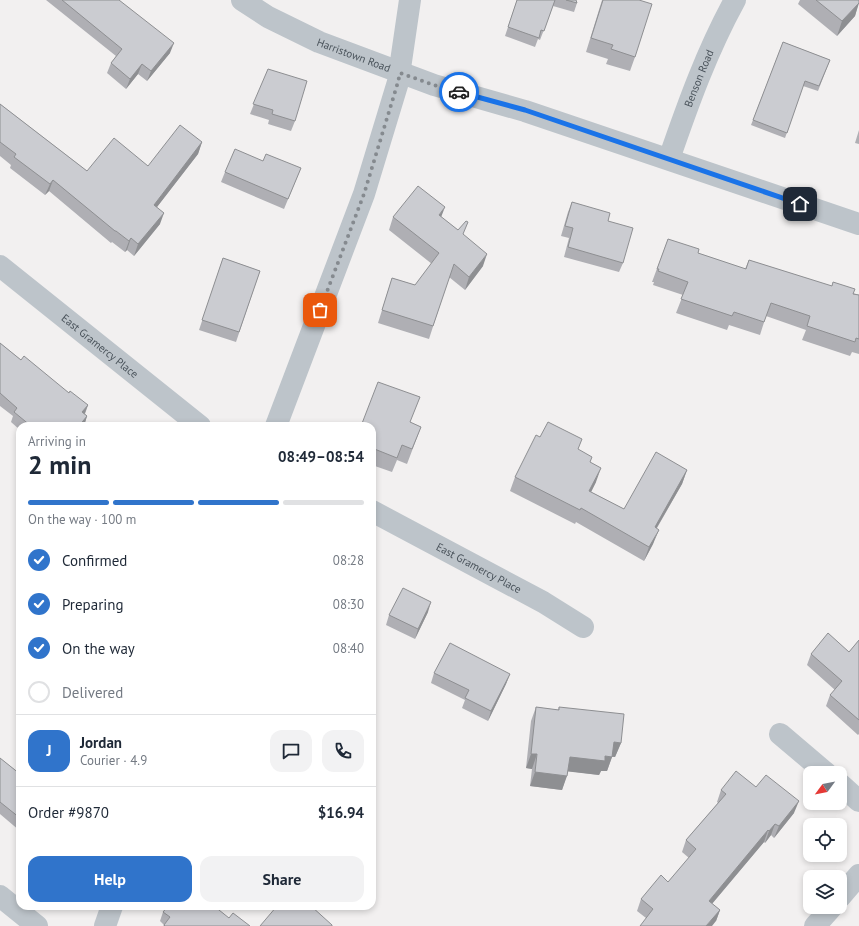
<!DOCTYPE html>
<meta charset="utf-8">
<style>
body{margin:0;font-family:"PT Sans",sans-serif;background:#f2f2f3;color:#1f2937;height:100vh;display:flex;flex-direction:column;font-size:15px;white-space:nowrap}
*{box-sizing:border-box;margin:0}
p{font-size:13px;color:#747a83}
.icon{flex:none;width:22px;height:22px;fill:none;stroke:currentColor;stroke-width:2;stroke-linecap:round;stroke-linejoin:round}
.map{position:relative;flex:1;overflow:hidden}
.drawer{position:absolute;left:16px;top:422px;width:360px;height:488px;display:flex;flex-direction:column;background:#fff;border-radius:12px;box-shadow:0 2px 6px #0003}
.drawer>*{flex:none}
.needle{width:26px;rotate:238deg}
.fabs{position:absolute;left:803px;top:766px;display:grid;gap:8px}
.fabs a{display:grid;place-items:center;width:44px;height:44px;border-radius:8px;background:#fff;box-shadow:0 2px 6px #0003;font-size:20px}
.pin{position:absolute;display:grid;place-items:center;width:34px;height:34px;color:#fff;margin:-17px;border-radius:8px;box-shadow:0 2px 6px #0006}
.courier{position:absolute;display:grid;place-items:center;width:40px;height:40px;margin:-20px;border:3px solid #1a73e8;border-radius:50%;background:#fff;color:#222;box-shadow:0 1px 5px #0007}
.headline em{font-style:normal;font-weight:600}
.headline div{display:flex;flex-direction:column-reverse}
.headline{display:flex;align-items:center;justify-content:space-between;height:68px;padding:0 12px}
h1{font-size:26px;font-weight:600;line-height:30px}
.bar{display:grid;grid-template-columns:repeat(4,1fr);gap:6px 4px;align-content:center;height:48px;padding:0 12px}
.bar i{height:5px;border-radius:3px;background:#e0e1e3}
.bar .on{background:#3074cb}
.bar p{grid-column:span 4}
.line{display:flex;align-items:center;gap:10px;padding:0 12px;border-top:1px solid #e0e1e3}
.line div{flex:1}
.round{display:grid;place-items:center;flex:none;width:42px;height:42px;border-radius:12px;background:#f2f2f3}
ol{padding:0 12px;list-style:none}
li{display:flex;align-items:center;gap:12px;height:44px}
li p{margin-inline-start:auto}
li .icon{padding:4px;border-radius:50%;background:#3074cb;color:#fff;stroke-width:4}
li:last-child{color:#747a83}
li i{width:22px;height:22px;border:2px solid #e0e1e3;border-radius:50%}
.action{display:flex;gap:8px;margin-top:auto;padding:8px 12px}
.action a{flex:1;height:46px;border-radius:12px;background:#3074cb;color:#fff;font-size:16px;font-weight:600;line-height:46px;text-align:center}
.action a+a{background:#f2f2f3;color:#1f2937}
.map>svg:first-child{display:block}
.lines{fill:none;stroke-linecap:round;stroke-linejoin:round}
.minor{stroke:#bdc4ca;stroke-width:22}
.wall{fill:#afafb4}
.shaded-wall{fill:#8e8f92}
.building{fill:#cbccd1;stroke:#8e8f92}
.done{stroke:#858a8f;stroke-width:4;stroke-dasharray:0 7.2}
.route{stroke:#1a73e8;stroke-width:5}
.labels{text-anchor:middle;stroke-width:3;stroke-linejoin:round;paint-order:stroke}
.street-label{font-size:11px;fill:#4a535b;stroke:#fff}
</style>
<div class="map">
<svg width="859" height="926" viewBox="0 0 859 926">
<rect width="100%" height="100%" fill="#f2f0f0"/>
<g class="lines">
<g class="minor">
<path id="s1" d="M242,0L268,17L319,42L434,85L525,111L859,224"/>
<path id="s2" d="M669,159C688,104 707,51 735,0"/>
<path id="s3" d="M0,266L200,426"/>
<path d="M276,426L364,194L398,82L410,0"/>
<path id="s4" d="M372,511L543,602L583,627"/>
<path d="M780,734L826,773"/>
<path d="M840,784L859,801"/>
<path d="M0,896L37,926"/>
<path d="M840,897L859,875"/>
<path d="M105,926L112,906"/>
<path d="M815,926L832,907"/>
</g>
</g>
<path class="wall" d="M46,0H119L170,53L147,81L138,74L126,89L107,73L111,63L116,56Z
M517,0H576L577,3L574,12L553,6L540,40L538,39L535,47L505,36Z
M602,0H639L635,57L630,71L606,64L608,59L586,52Z
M800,0H859L855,16L837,36L798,4Z
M783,42L830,60L818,91L803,86L785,138L751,125Z
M268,69L295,121L291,131L268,124L269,120L250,114Z
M0,104L87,171L148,166L202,142L198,154L157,207L160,224L134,256L127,250L125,252L112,242L111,243L49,191L45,195L10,168L11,165L0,156Z
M859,130V144L855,143Z
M263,161L301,168L284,209L221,182L225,172Z
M572,202L608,221L623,263L619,272L564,257L569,238L561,236L568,212Z
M393,217H441L463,234L483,266L465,290L449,277L429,339L378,323L392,278L415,285L432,264L389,230Z
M668,239L698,253L745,269L749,260L859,295V354L852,352L850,356L802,340L806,330L766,316L760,335L729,325L727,330L676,313L683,295L653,285L654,282H652Z
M223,258L260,271L236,342L199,330Z
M0,343L21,360L69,393L88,405L85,414L87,416L84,426H20V430L11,422L13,416L0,406Z
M410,422L421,427L407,464L397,460L392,472L372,465V426Z
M540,437L579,450L590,462L596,482L591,492L624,509L687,470L682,484L657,528L653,544L644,561L576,522L575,524L510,491L515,477Z
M428,612L415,639L386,625L389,615Z
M859,640V734L858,735L826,706L830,695L835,690L807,665L811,654L849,652Z
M434,673L510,674L506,684L488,721L462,708L465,700L431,683Z
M536,707L558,710L559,707L621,743L615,757H612L607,771H601L599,775L568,771L562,790L530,786L532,769L526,768L531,721Z
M0,758L20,774V831L0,814Z
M756,787L794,813L774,838L771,835L765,843L764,842L712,904L720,910L716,921L646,918L637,911L641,899L668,882L689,858L682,852L686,840L718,803L717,802L721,790Z
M163,912L229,918L250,926H163L164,925L160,921Z"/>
<path class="shaded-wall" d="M859,3L855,16L837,36L842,21Z
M174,43L170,53L147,81L151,71Z
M142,64L138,74L126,89L130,79Z
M202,142L198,154L150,216L154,205Z
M53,180L49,191L45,195L50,184Z
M445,207L440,220L439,215Z
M164,213L160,224L134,256L138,244Z
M131,238L127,250L125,252L129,241Z
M487,254L483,266L465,290L469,277Z
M88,405L84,415L82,412Z
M87,416L84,426H79Z
M601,468L596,482L584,506L589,491Z
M687,470L682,484L649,541L655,527Z
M659,530L653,544L644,561L649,547Z
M431,602L428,612L415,639L418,629Z
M510,674L506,684L488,721L491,711Z
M614,742L621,743L615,757L609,756Z
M531,754H537L532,769L526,768Z
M605,756L612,757L607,771H601L599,775L564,771L570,757Z
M535,772L567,776L562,790L530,786Z
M799,801L794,813L774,838L779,826Z
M775,824L771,835L765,843L769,831Z
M768,830L764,842L705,912L709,901Z
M720,910L716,921L712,926H706Z"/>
<path class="building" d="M62,0H119L174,43L151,71L142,64L130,79L111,63L122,49Z
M517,0H555L544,31L541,30L539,38L508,27Z
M566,0H576L577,3Z
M603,0H639L652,4L635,57L611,49L613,45L591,38Z
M816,0H859V3L842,21Z
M783,42L830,60L819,86L805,81L787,133L753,120Z
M268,69L307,81L295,121L272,114L273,110L253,104Z
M0,104L87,171L114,138L148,166L180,125L202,142L154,205L164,213L138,244L131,238L129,241L116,231H115L53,180L50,184L14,157L16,154L0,142Z
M235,149L263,161L266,154L301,168L288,199L225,172Z
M418,186L445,207L439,215L458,230L466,221L468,222L463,234L487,254L469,277L454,264L433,326L382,310L392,278L415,285L439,253L393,217Z
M572,202L610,213L608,221L633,228L623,263L568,247L573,228L565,226Z
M668,239L699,249L698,253L746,269L749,260L832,286L833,282L855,289L853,294L859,295V339L856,338L855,342L807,326L810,316L771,303L764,322L734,312L732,316L681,299L688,282L658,271L659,269H657Z
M223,258L260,271L239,332L202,320Z
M0,343L21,360L24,356L69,393L70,391L88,405L82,412L87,416L79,426H31L14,412L17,408L0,393Z
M378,382L420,397L410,422L421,427L412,449L402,445L397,458L372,448V426H361Z
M548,422L582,439L578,449L592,457L590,462L601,468L589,491L624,509L656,452L687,470L655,527L659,530L649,547L581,508L580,510L515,477L536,435L540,437Z
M403,588L431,602L418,629L389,615Z
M828,633L849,652L859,640V720L830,695L842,681L811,654Z
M450,643L510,674L491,711L465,698L469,690L434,673Z
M536,707L559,710V707L624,714L621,743L614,742L612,757L605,756V761L570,757L567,776L535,772L537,754H531Z
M0,758L20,774V818L0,802Z
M736,771L756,787L766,775L799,801L779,826L775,824L769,831L768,830L709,901L720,910L706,926H640L653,909L641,899L661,875L668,882L696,849L686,840L726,794L721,790Z
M168,906H214L229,918L233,913L250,926H165L164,925L170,917L163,912Z
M277,906H311L332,925V926H260Z"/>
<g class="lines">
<path class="done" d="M320,310L364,194L398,82L400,73L434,85L459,92"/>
<path class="route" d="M459,92L525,110L800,204"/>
</g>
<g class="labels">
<g class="street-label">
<text dy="4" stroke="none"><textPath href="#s1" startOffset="125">Harristown Road</textPath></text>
<text dy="4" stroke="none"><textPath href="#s2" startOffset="86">Benson Road</textPath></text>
<text dy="4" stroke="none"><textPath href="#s3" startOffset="128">East Gramercy Place</textPath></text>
<text dy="4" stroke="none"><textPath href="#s4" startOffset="121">East Gramercy Place</textPath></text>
</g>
</g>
</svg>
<div class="fabs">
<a><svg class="needle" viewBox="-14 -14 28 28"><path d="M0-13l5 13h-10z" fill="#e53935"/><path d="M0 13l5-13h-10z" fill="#747a83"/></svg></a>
<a><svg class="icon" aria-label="locate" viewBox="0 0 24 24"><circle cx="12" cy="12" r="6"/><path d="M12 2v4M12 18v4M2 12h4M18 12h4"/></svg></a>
<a><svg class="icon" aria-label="layers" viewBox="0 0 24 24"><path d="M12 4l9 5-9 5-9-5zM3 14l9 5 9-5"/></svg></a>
</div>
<div class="pin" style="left:320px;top:310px;background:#ea580c"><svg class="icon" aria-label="bag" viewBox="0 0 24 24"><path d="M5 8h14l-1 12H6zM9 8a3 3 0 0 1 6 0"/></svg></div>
<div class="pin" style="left:800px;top:204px;background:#1f2937"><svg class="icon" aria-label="home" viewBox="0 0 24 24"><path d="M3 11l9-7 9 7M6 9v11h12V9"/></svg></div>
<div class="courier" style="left:459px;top:92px"><svg class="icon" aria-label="car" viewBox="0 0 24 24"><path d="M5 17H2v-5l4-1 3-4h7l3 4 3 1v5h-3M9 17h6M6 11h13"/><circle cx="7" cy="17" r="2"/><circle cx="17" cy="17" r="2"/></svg></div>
<section class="drawer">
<div class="headline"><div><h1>2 min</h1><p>Arriving in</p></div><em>08:49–08:54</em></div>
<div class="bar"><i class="on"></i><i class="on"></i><i class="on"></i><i></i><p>On the way · 100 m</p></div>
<ol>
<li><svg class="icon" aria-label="check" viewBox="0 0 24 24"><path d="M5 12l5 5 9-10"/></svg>Confirmed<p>08:28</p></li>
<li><svg class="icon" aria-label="check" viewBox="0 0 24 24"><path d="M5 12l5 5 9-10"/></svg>Preparing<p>08:30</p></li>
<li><svg class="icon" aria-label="check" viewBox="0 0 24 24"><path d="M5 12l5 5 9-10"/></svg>On the way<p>08:40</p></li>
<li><i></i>Delivered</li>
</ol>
<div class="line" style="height:72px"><b class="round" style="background:#3074cb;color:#fff">J</b><div><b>Jordan</b><p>Courier · 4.9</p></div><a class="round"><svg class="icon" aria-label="chat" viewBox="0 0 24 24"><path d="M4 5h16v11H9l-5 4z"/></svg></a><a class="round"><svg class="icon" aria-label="phone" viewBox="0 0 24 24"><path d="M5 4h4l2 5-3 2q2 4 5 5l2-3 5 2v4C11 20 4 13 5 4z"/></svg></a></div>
<div class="line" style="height:52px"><div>Order #9870</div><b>$16.94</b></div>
<div class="action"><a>Help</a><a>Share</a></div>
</section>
</div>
